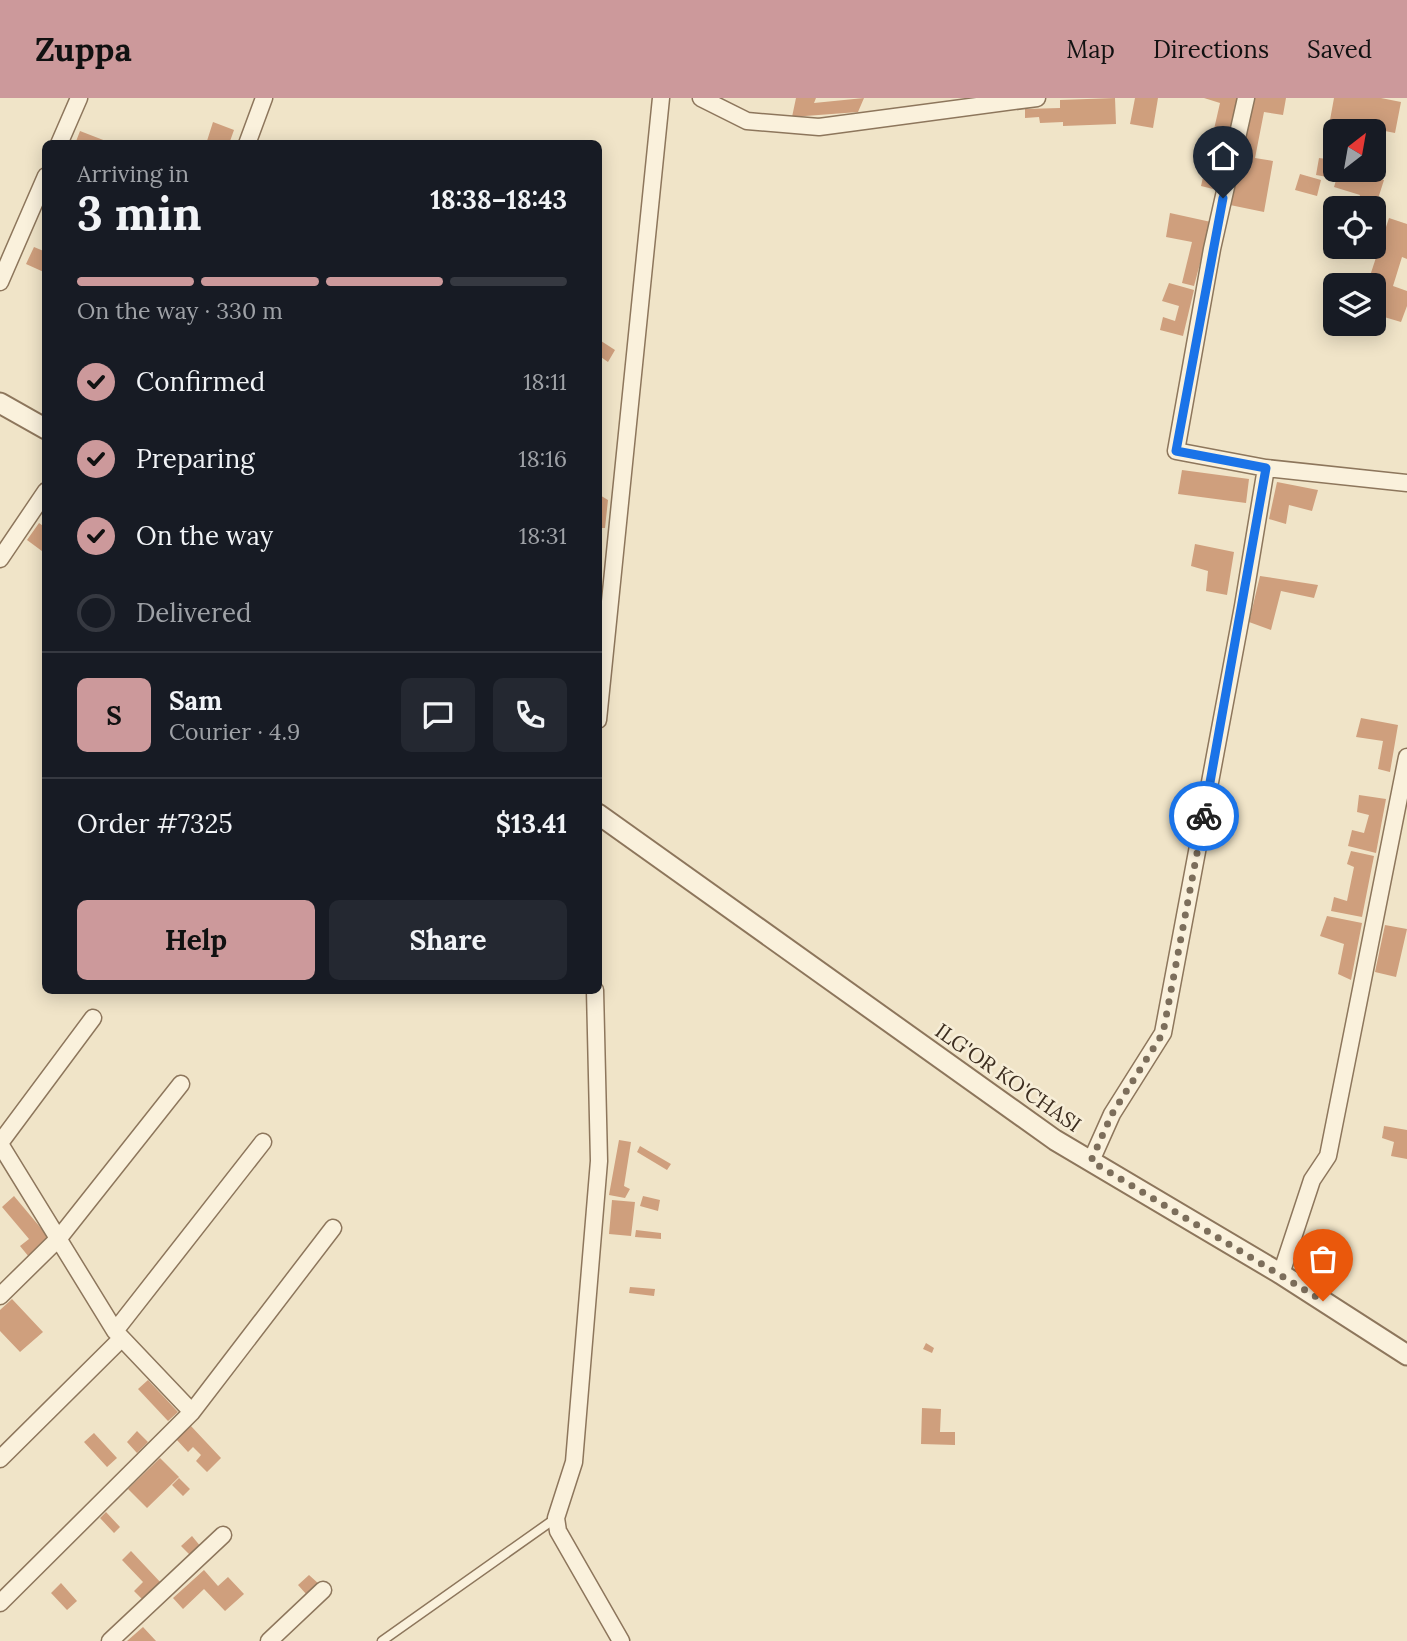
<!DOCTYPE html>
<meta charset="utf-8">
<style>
body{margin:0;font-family:Lora,serif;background:#242831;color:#f1f3f6;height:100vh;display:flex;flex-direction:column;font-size:26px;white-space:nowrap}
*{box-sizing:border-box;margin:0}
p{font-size:23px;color:#9ea1a6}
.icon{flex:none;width:38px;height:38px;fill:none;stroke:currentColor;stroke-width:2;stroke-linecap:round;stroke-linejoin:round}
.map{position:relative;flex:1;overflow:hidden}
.details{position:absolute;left:42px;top:42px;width:560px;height:854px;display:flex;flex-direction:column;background:#171b24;border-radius:10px;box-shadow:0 4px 18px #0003}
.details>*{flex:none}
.needle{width:46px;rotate:31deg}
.controls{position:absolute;left:1323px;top:21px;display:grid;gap:14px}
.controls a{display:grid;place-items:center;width:63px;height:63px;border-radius:10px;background:#171b24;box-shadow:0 4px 18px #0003;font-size:35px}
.pin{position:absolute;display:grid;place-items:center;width:60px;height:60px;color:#fff;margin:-72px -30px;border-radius:50% 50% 50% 0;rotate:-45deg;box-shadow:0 0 7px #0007}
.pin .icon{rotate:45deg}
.courier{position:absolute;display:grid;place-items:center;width:70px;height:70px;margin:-35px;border:5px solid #1a73e8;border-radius:50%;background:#fff;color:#222;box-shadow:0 2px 9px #0007}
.head em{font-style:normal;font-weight:800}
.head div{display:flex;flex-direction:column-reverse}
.head{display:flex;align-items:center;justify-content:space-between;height:119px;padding:0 35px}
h1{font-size:46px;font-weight:800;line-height:52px}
.bar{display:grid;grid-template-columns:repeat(4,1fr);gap:10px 7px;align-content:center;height:84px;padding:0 35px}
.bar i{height:9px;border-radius:5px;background:#363941}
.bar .on{background:#cc999b}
.bar p{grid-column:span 4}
.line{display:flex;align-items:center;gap:18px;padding:0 35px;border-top:2px solid #363941}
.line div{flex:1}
.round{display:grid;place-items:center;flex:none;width:74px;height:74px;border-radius:10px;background:#242831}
ol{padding:0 35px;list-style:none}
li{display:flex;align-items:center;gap:21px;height:77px}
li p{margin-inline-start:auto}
li .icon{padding:7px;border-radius:50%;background:#cc999b;color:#111;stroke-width:4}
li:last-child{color:#9ea1a6}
li i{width:38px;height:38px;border:4px solid #363941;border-radius:50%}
.action{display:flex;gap:14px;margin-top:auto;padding:14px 35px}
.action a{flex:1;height:80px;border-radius:10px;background:#cc999b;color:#111;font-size:28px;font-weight:800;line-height:80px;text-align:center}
.action a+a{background:#242831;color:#f1f3f6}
header{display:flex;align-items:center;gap:42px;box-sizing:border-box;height:98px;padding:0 35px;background:#cc999b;color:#111}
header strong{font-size:33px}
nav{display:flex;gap:38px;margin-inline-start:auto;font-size:24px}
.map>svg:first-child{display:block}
.building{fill:#cf9f7d}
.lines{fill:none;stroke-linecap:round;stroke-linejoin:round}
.service-casing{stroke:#8d765c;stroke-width:11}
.minor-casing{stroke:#8d765c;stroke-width:19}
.tertiary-casing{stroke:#8d765c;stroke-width:23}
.service{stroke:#faf1dc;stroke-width:8}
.minor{stroke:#faf1dc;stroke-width:16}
.tertiary{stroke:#faf1dc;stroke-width:19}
.done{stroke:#7c6e5b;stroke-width:7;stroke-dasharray:0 12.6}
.route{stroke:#1a73e8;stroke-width:9}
.labels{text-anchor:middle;stroke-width:5;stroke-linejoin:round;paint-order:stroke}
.street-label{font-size:21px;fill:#3d2e20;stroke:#f7eed8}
</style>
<header>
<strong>Zuppa</strong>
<nav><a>Map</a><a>Directions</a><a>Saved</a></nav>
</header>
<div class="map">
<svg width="1407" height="1543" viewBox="0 0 1407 1543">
<rect width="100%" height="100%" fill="#f0e4c8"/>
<path class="building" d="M796,0H816L814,5L864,0L858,14L792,19Z
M1115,0L1116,26L1063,28V24L1040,25L1039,19L1025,20V11L1060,10V2Z
M1135,0H1158L1153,30L1130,26Z
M1238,0L1217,92L1201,88L1220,5L1204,0Z
M1251,0H1286L1283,17L1264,14L1255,60L1273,63L1264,114L1230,107Z
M1334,0H1381L1401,4L1395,35L1330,22Z
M213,24L234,32L229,46H206Z
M80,33L111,45V46H75Z
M1319,60L1335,62L1333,80L1316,77Z
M1339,72H1354L1384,82L1375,110H1356L1360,97L1334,89Z
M1300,76L1321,82L1317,98L1295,92Z
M1170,115L1211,124L1194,188L1182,185L1192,144L1166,139Z
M1389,120L1407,126V161L1402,159L1393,188L1407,193V208L1401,224L1374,216V187H1367Z
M34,149L46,154V175L26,166Z
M1343,149H1362L1359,159L1342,153Z
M1169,185L1194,192L1183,238L1160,232L1163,219L1175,223L1179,208L1162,203Z
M598,241L615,252L608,264L598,257Z
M1182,372L1249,381L1246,405L1178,396Z
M1277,384L1318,392L1312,413L1289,407L1286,426L1269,421Z
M598,396L608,402L605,430H598Z
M39,425L46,430V456L27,442Z
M1195,446L1234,454L1227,497L1206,493L1208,473L1191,468Z
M1260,478L1318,487L1314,500L1281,493L1271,532L1249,524Z
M1361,620L1398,627L1390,674L1378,671L1383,643L1356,639Z
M1359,697L1386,701L1376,755L1348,748L1352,732L1364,735L1369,717L1357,714Z
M1351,753L1374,758L1362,819L1331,813L1334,799L1347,803L1354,769L1347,766Z
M1327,818L1362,825L1351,882L1338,876L1344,846L1320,838Z
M1385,827L1407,831L1396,879L1375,874Z
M1384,1028L1407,1032V1061L1391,1058L1394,1044L1382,1040Z
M619,1042L631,1044L624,1088L630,1091L625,1100L609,1097Z
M640,1048L671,1066L667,1072L637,1054Z
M14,1098L50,1141L29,1159L20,1148L29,1141L2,1109Z
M643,1098L660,1102L658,1113L640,1108Z
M612,1102L635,1104L631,1138L609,1136Z
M636,1132L661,1135V1141L635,1139Z
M630,1189L655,1191L654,1198L629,1195Z
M12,1201L43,1234L20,1254L0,1233V1212Z
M926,1245L934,1250L932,1255L923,1251Z
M148,1282L178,1314L168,1323L138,1291Z
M922,1310L941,1311L940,1334H955V1347L921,1346Z
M190,1327L221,1360L207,1374L196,1363L201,1357L193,1349L188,1354L176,1341Z
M137,1333L148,1344L137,1355L127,1344Z
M94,1335L117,1360L107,1369L84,1344Z
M160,1360L179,1379L147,1410L128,1391Z
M179,1380L190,1391L183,1398L172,1387Z
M106,1414L120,1429L114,1435L100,1420Z
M192,1438L201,1449L191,1458L181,1448Z
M131,1453L162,1486L144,1503L134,1493L143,1484L122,1462Z
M204,1472L218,1488L228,1479L244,1496L225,1513L204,1491L183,1511L173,1500Z
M309,1477L319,1486L307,1497L298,1487Z
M61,1485L77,1503L67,1512L51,1495Z
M143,1529L156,1543H127Z"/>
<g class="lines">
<defs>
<path id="service" d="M382,1543L556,1420"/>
<path id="minor" d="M701,0L747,23L819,29L1037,0
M1246,0L1212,151L1176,353L1266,370
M59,46L79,0
M247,46L264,0
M0,184L46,78
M0,461L46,393
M598,622L661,0
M595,892L599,1063L574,1364L556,1420L558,1433L621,1543
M0,1045L93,920
M0,1046L115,1233L192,1314
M1091,1063L1112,1016L1163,935L1243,508L1266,370L1407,385
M1281,1176L1312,1082L1328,1058L1407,659
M0,1198L59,1140L181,986
M115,1233L263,1044
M0,1361L121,1241
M0,1505L192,1314L333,1130
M110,1543L223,1437
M269,1543L323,1492"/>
<path id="tertiary" d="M0,305L46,331
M598,716L1055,1042L1281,1176L1407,1257"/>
</defs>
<use href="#service" class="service-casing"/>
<use href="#minor" class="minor-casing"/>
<use href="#tertiary" class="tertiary-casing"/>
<use href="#service" class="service"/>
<use href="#minor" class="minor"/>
<use href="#tertiary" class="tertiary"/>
</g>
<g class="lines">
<path class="done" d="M1204,718L1163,935L1112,1016L1091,1063L1323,1203"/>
<path class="route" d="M1204,718L1266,370L1176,353L1223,100"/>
</g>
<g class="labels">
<g class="street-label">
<text transform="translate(1008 980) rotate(35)" y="7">ILG'OR KO'CHASI</text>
</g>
</g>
</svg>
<div class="controls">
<a><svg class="needle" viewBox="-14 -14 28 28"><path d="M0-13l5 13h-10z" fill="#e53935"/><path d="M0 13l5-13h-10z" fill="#9ea1a6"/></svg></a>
<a><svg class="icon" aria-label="locate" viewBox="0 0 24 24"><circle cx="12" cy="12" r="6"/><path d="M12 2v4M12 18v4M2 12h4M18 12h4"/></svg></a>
<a><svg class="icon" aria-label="layers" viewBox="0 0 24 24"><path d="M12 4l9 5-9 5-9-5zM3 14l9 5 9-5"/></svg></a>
</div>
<div class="pin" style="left:1323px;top:1203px;background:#ea580c"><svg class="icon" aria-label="bag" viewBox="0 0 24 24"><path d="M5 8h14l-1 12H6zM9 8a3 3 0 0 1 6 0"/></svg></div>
<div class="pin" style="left:1223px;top:100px;background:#1f2937"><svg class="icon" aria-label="home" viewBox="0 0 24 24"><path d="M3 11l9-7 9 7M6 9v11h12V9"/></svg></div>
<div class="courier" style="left:1204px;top:718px"><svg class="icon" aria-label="bike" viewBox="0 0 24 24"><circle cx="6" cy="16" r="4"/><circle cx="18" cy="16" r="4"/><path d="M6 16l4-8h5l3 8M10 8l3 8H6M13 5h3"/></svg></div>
<section class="details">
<div class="head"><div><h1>3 min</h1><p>Arriving in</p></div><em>18:38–18:43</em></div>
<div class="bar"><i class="on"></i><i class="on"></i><i class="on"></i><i></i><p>On the way · 330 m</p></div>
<ol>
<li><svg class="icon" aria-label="check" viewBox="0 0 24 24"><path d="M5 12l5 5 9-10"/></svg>Confirmed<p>18:11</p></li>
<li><svg class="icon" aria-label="check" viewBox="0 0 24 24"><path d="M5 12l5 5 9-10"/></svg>Preparing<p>18:16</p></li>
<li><svg class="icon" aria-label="check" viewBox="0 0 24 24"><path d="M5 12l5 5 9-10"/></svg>On the way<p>18:31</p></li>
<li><i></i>Delivered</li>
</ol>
<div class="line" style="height:126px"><b class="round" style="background:#cc999b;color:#111">S</b><div><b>Sam</b><p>Courier · 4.9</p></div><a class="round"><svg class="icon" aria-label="chat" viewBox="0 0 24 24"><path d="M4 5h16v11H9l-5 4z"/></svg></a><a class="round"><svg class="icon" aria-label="phone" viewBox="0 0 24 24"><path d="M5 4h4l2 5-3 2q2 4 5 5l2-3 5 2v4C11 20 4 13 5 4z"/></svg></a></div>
<div class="line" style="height:91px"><div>Order #7325</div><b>$13.41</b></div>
<div class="action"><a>Help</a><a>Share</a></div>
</section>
</div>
